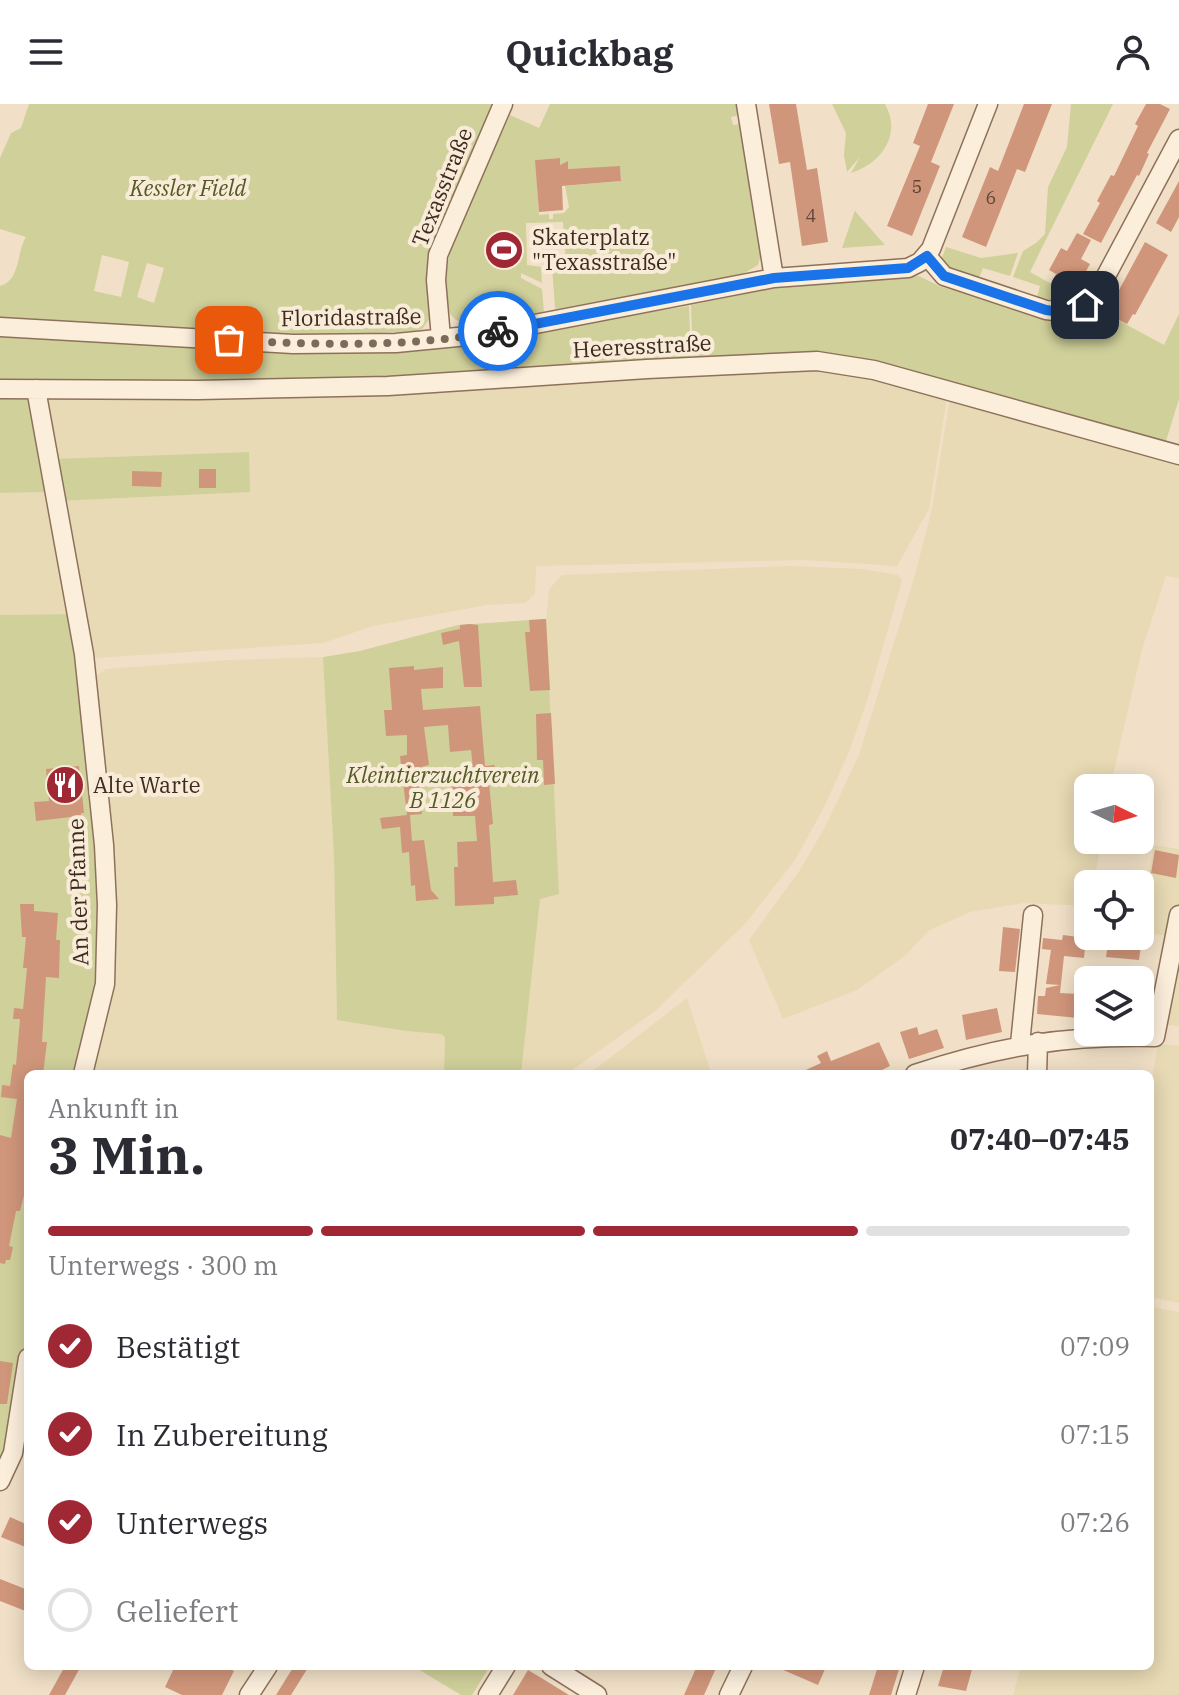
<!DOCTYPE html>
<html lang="de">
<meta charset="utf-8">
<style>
body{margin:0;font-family:"IBM Plex Serif",serif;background:#f2f2f3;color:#2b2b33;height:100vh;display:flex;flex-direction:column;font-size:30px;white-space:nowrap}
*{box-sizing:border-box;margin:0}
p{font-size:26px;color:#7c7c81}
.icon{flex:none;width:44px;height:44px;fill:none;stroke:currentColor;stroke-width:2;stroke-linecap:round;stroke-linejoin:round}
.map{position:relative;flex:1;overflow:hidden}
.drawer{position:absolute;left:24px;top:966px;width:1130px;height:600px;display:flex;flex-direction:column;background:#fff;border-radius:12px;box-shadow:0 4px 20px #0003}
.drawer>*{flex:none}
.needle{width:52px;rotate:95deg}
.controls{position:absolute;left:1074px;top:670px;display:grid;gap:16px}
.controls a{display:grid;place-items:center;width:80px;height:80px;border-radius:12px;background:#fff;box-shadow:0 4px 20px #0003;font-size:40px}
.pin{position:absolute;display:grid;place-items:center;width:68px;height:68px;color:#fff;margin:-34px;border-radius:16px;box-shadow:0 4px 12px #0006}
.courier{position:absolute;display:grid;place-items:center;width:80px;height:80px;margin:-40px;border:6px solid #1a73e8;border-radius:50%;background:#fff;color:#222;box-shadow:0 2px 10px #0007}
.overview em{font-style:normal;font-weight:800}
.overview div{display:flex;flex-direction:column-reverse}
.overview{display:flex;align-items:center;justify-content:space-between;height:136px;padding:0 24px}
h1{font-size:52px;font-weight:800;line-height:60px}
.bar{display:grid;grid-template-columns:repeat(4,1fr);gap:12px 8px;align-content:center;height:96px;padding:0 24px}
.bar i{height:10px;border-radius:6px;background:#e1e1e2}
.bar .selected{background:#a02834}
.bar p{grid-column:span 4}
ol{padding:0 24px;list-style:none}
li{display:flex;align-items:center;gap:24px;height:88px}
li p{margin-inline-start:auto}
li .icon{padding:8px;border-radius:50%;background:#a02834;color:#fff;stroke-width:4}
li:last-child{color:#7c7c81}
li i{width:44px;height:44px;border:4px solid #e1e1e2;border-radius:50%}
header{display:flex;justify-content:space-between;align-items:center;height:104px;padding:0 24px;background:#fff;font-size:36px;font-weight:800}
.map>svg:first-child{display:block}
.farmland{fill:#e7dab4}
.green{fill:#cfd09a;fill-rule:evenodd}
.building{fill:#d0967b}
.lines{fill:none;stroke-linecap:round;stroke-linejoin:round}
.minor-casing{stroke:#8e715b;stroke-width:21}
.minor{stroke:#fbeedb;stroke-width:18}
.done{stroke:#7c6a5a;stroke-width:8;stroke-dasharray:0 14.4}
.route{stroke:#1a73e8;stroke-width:10}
.labels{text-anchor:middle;stroke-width:8;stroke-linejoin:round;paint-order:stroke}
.number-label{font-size:18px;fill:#624636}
.street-label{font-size:22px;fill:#3d2b1f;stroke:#f8ebd7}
.park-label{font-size:22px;font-style:italic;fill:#525b25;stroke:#f8ebd7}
.poi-label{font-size:22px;fill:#3d2b1f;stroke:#f8ebd7;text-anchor:start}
</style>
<header><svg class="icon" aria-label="menu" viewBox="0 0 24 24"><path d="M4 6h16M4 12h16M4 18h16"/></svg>Quickbag<svg class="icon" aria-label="person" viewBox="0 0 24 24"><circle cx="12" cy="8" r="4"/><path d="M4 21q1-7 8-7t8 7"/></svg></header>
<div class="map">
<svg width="1179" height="1591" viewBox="0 0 1179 1591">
<rect width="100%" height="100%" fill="#f1e0c7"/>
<path class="farmland" d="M788,264L843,267L947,294L929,405L897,462L804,456L536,462L535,490L525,499L487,501L373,522L323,539L95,554L89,550L58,397L249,388L248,348L52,355L44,297L48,291Z
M950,294L1179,357V474L1166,472L1142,545L1110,684H1088V736H1101L1094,780H1088V802L1024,799L970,808L928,827L906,851L857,886L783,915L749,836L800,766L826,721L859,651L915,471L932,405Z
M48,388L73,510L0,511V389Z
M788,462L863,465L898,471L902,477L868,594L849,648L823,705L795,756L745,820L654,908L566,970H521L540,794L559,790L546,515L549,485L562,471Z
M323,553L334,752L337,915L406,927L441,930L445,933L444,970H91L92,587L96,572L106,565L229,556Z
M1154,741L1179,745V922L1154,920L1168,832L1140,828V815Z
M687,894L710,966L705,970H589Z
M1158,940L1179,942V1199L1150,1193V986Z
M1150,1203L1179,1208V1591H1013L1021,1562H1150Z"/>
<path class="green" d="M29,0H495L433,140L431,213L422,225L414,227L347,231H292L0,213V182C21,176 16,149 26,133L0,125V54L11,29L21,24ZM102,151L129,158L121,193L94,187ZM147,159L164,164L154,199L137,193Z
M550,0H738L740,11L731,13L733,21L741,20L762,147L758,161L741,171L557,205L555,204L552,162L566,159L563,118L526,119L527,161L541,163L542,179L521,169V174L542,185L544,209C471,223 429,243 451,143L510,11L539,24ZM559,54L560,61L568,58V65L620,63L621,77L565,82L569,103L564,109L553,110V115H549V110L539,111L536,56Z
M832,0H885C902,30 882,59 851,69L860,53L847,68L844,51L846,29Z
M1071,0H1113L1030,168L1075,193L1059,197L1037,193L1040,182L1013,173L1023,147L1036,139L1045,130L1048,83L1067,43Z
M855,106V107L885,141L842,144Z
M946,143L981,154L1018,149L1010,172L983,164L979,174L947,162L942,154Z
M919,172L939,182L1044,213L1094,203L1164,241L1179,210V295L1165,340L876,261L693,257L691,201L786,181L838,175Z
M689,202L691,258L387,275L0,279V231L291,248L393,247Z
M0,291H25L33,296L48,388L0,389Z
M249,348L250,388L58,397L52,355Z
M73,510L99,741L100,886L80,970H28V1232L0,1360V511Z
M546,515L559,790L540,795L521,970H444L445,933L441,930L406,927L337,916L334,752L323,553L360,547L458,521Z
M413,1562H490L472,1591H461Z"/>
<path class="building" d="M769,0H796L807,66L817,64L828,138L802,142L790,58L779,60Z
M928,0H954L931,58L940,62L912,132L887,122L920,42L913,39Z
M1024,0H1052L1025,68L1017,65L986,143L962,133L990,63L998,67Z
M1146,0H1160L1170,5L1147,49L1149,50L1139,72L1137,71L1101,139L1083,130L1100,99L1097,97L1111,71L1114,72L1138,22L1135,20Z
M560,54V61L568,57V65L620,62L621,77L562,82L563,106L539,108L535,56Z
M1179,77V113L1171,128L1156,119Z
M1077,129L1091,136L1081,155L1090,160L1078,182L1072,179L1067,188L1051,180L1056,170L1049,166L1061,144L1067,147Z
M1145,138L1168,151L1135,211L1133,210L1127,220L1111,212L1116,201L1112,199Z
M199,365H216V384H199Z
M132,367L162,368L161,383L132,382Z
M546,515L550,586L530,587L525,528H530L529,516Z
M470,520L478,521L482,583H464L459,537L443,541L441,529L460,525V521Z
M414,562V566L443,563V584L421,585L423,606L480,602L485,662L495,661L489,679L493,720L489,721L493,778L516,776L518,791L494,793V800L455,802L454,763H458L457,738L477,737L475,712H453L452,674H474L471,646L450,648L448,621L424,623L429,661L417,664L422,710L410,711L412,737L424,736L431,786L439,795L416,797L415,781L411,782L409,748L402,749L400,723L382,725L380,714L407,711L400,652L407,651V631L386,632L384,606H392L389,564Z
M551,609L555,680L544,681L543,656H537L536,610Z
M79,662L84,709H81L83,737L73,738L71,713L36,717L34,698L49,697L46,665Z
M1155,746L1179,751L1176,774L1151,769Z
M20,800H34V807L58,809L56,836H60L59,874L46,873L42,938H47L43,970H28V1076L20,1107H16L9,1142L13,1143L10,1156H6L5,1160L0,1159V1031L11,1034L17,995L1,993L2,981L10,982L13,960L16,961L20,915H13L14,904L23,905L27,864H23L26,833H22Z
M1003,823L1020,825L1015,868L999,867Z
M1063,831L1086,834L1084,854L1064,852L1060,889L1080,890L1078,914L1037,910L1038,892H1045L1046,884L1060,881L1046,880L1051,846L1042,845L1043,834L1062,836Z
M1109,832L1142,833L1139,856L1106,853Z
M1140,880L1153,882L1145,921H1140Z
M997,904L1002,928L966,936L962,911Z
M917,923L919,931L937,925L944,944L909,955L900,928Z
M879,938L890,962L874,970H797L821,959L817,952L827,947L831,957Z
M0,1257L13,1259L7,1300H0Z
M10,1413L28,1421V1444L1,1433Z
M0,1475L28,1486V1508L0,1497Z
M65,1562H81L65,1591H49Z
M175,1562H224L234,1567L222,1591H182L165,1583Z
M294,1562H309L291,1591H276Z
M697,1562H717L704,1591H684Z
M774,1562H818L825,1565L818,1581Z
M878,1562H900L891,1591H869Z
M944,1562H973L966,1587L938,1582Z
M528,1566L543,1575L569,1591H513Z"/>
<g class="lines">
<defs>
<path id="minor" d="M746,0L774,174
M927,152L944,172L1046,206C1068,209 1087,204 1099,185L1179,35
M0,223L293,240L396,239L478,231L774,174L908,164L920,158L931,145L988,0
M441,234L436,176L438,151L503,0
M0,285L198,286L388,282L647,265L817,257L874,266L1179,351
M36,285L84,550L104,741L107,801L105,880L83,970
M1020,940L1033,811
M915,970C998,942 1067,931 1155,933L1179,811
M1037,970L1038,938
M0,1377L13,1349L28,1254
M551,1562L597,1591
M249,1591L268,1562
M488,1591L506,1562
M729,1591L743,1562
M906,1591L915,1562"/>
</defs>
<use href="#minor" class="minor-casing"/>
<use href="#minor" class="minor"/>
</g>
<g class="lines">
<path class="done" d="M229,236C319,241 409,244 498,227"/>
<path class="route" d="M498,227L774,174L908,164L927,152L944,172L1046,206L1060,208L1085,201"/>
</g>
<defs>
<symbol id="stadium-disc" viewBox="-11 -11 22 22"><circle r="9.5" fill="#a02834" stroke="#f8ebd7"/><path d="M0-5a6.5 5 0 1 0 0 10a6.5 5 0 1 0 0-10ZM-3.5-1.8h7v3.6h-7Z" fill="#fff"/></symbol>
<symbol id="restaurant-disc" viewBox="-11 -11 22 22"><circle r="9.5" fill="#a02834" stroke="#f8ebd7"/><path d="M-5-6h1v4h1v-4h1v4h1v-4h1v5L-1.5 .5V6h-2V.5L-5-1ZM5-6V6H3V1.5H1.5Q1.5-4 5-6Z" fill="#fff"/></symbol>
</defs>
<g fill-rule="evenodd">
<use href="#stadium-disc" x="482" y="124" width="44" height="44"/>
<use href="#restaurant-disc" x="43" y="659" width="44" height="44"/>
</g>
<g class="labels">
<g class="number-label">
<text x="917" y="89">5</text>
<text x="991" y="100">6</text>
<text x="811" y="118">4</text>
</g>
<g class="street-label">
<text transform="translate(442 83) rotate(-68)" y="8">Texasstraße</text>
<text transform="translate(351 213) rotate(-1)" y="8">Floridastraße</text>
<text transform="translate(642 242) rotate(-3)" y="8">Heeresstraße</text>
<text transform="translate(78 788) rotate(-92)" y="8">An der Pfanne</text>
</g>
<g class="park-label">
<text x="188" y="92">Kessler Field</text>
<text x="443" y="679">Kleintierzuchtverein<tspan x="443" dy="25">B 1126</tspan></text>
</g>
<g class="poi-label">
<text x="532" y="141">Skaterplatz<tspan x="532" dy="25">"Texasstraße"</tspan></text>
<text x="93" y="689">Alte Warte</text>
</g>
</g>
</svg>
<div class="controls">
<a><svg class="needle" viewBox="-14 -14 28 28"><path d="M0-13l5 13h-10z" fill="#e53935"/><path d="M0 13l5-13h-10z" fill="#7c7c81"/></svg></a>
<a><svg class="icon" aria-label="locate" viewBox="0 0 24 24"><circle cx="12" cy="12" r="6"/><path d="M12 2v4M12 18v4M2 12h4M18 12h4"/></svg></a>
<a><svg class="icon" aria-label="layers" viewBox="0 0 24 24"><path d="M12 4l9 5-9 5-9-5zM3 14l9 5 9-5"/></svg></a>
</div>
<div class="pin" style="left:229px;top:236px;background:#ea580c"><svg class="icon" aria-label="bag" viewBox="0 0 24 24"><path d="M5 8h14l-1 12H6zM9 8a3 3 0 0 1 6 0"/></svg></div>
<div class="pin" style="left:1085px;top:201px;background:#1f2937"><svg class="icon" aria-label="home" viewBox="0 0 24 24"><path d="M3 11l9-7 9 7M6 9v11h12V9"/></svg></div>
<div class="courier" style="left:498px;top:227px"><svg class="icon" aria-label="bike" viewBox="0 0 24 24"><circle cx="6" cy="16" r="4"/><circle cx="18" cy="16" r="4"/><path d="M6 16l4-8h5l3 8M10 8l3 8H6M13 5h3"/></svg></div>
<section class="drawer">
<div class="overview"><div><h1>3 Min.</h1><p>Ankunft in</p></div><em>07:40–07:45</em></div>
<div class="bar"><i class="selected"></i><i class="selected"></i><i class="selected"></i><i></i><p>Unterwegs · 300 m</p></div>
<ol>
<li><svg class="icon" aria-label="check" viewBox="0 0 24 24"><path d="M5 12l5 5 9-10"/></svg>Bestätigt<p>07:09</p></li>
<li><svg class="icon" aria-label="check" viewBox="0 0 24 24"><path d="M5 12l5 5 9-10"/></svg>In Zubereitung<p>07:15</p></li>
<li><svg class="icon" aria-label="check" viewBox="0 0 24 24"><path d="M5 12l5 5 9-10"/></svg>Unterwegs<p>07:26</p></li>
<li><i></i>Geliefert</li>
</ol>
</section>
</div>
